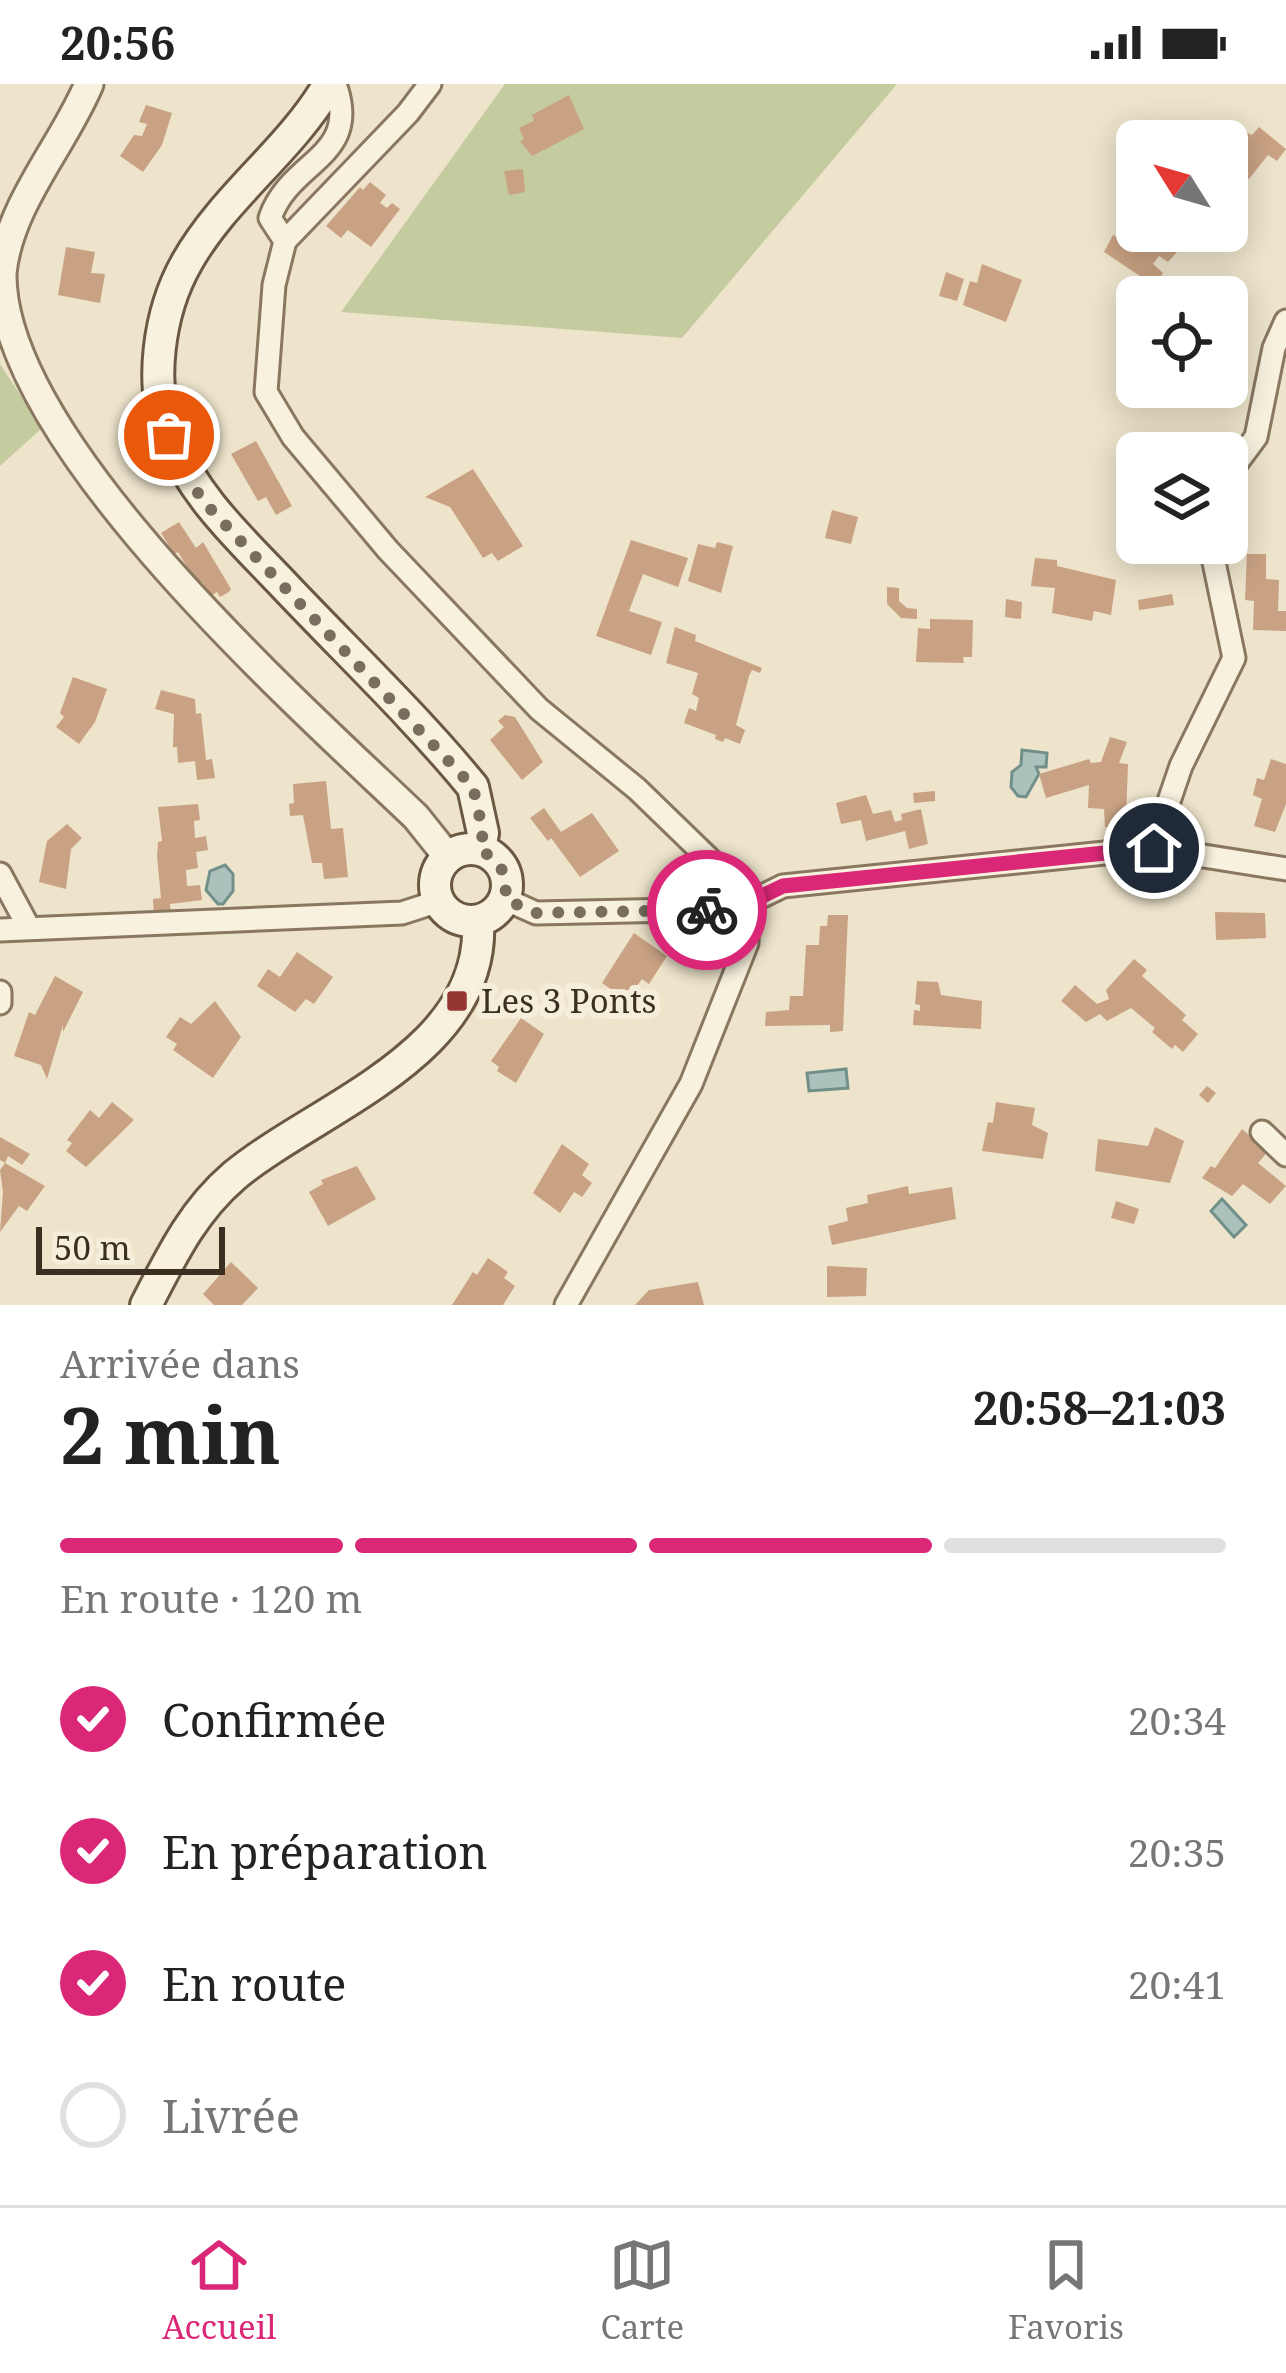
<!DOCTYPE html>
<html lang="fr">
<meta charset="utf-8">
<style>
body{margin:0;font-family:"Noto Serif",serif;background:#f6f6f6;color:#222;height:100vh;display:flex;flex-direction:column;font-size:45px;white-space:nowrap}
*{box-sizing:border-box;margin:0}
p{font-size:39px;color:#767676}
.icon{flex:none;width:66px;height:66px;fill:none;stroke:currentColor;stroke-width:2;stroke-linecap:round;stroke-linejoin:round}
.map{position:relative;height:1221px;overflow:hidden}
.sheet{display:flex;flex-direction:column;background:#fff;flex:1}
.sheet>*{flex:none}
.needle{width:78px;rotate:307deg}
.controls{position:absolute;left:1116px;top:36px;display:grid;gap:24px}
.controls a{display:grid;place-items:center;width:132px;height:132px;border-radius:18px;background:#fff;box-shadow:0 6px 30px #0003;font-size:60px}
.scale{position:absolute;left:36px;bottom:30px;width:189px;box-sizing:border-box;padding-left:12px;border:6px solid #3b2f22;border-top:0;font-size:33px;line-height:42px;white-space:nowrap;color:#3b2f22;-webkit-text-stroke:9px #f5eeda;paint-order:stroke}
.pin{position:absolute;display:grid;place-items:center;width:102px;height:102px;color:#fff;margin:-51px;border:6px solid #fff;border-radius:50%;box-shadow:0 3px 12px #0007}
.courier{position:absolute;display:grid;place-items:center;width:120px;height:120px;margin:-60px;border:9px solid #db2777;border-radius:50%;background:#fff;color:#222;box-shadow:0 3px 15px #0007}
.summary em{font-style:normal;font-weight:700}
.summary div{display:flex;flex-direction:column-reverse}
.summary{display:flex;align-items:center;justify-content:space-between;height:204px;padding:0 60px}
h1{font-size:78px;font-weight:700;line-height:90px}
.bar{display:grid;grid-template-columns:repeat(4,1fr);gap:18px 12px;align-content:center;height:144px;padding:0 60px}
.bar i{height:15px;border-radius:9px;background:#e0e0e0}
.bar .on{background:#db2777}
.bar p{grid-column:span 4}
ol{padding:0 60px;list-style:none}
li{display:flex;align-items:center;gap:36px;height:132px}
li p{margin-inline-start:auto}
li .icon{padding:12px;border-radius:50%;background:#db2777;color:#fff;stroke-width:4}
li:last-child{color:#767676}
li i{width:66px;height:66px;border:6px solid #e0e0e0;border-radius:50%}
.status{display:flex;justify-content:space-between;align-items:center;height:84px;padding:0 60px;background:#fff;direction:ltr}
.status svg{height:33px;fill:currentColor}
.tabs{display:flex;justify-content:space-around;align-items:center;height:168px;border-top:3px solid #e0e0e0;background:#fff;font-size:33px;color:#767676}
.tabs a{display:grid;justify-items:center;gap:6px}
.tabs .on{color:#db2777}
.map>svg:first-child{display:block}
.green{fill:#c4cb9f}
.water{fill:#abc2bc;stroke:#72908a;stroke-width:3}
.building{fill:#c9a283}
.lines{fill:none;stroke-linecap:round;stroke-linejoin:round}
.minor-casing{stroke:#897760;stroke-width:27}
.tertiary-casing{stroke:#897760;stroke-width:33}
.secondary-casing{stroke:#6b5843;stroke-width:36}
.minor{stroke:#f8f1de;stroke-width:21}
.tertiary{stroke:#f8f1de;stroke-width:27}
.secondary{stroke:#f8f1de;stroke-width:30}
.done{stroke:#796e5d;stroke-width:12;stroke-dasharray:0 21.6}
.route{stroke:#db2777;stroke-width:15}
.poi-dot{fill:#953633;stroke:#f5eeda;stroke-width:4.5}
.labels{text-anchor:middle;stroke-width:12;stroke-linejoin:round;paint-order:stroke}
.poi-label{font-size:33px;fill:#3b2f22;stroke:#f5eeda;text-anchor:start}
</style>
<div class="status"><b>20:56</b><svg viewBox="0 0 49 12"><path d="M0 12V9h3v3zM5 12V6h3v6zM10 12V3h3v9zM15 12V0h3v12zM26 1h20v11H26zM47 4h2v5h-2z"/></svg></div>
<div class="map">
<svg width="1286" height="1221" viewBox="0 0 1286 1221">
<rect width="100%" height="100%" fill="#ede4cb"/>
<path class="green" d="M505,0H897L682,254L341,228Z
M0,280L42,344L0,382Z"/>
<path class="water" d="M1022,666L1047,669L1046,683H1036L1039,690L1026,713L1018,712L1011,703L1012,688L1021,681Z
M225,781L233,790V807L223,820H218L206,806L210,787Z
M846,985L848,1004L809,1007L807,989Z
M1222,1115L1246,1141L1234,1153L1211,1127Z"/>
<path class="building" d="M569,11L584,45L532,72L520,57L524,55L519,44L534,37L532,31Z
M146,21L172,29L162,61L143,88L120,72L134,51L142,52L147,40L139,38Z
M1221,36L1252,51L1259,43L1286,65L1277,77L1268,71L1249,95L1227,80V57L1201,55Z
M523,85L525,108L509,111L504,87Z
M370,98L386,111L380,119L387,124L392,119L400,125L371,163L348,146L341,154L326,142L360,103L363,106Z
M1145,147H1196L1168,178L1159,172L1153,180L1163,189L1155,202L1104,168L1113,151L1134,162Z
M66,163L95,168L91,189L105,190L100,219L58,211Z
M982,180L1022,196L1006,238L963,221L970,197L977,199Z
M946,188L964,195L957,217L939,212Z
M256,357L292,422L276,431L266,413L258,417L231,370Z
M473,385L523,462L498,477L492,469L483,474L450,423L425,413Z
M832,426L858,433L851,460L825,454Z
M179,438L196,464L203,458L231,505L229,508L220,513L217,508L211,512L202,498L198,501L178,468L174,470L161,449Z
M631,456L688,474L678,503L643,490L629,527L662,538L651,571L596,552Z
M717,458L733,462L721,509L688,497L698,460L715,464Z
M1247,470H1266V495L1279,496L1278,527H1286V547L1253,546L1254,517L1245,516Z
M1035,474L1057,476V482L1116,496L1111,531L1094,527L1092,537L1052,529L1055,504L1031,502Z
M887,503L899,504V517L907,524L917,525V535L901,534L887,520Z
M1172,510L1174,521L1139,526L1138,516Z
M1006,515L1022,518L1021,535L1005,533Z
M930,535L973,536L972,573H963L964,579L916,578L918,544L930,545Z
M675,543L696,551L695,557L762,584L760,589L752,586L749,592L736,641L745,646L740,660L725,654L723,658L715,655L716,651L684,639L689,624L696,627L699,614L692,610L698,589L666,579Z
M73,593L107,605L95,638L79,660L56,643L64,633L60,629Z
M161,606L195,615L196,630L201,629L206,676L212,675L215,694L197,696L195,677L178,679L177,663H173L174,630L155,625Z
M505,631L515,633L543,678L522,696L490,656L504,643L498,637Z
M1110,653L1127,658L1119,679L1128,680L1126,734L1130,735L1131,745L1105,743L1104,725L1088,724L1089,701L1046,714L1039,690L1089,675L1091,679L1101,678Z
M1271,675L1286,680V720L1275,748L1254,742L1262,715L1253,711L1257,694L1264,696Z
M326,697L331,745L343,744L348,793L324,795L322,779H312L303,731L290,732L289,720L294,719L293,700Z
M935,707V717L914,719L913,709Z
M866,711L873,730L891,726L895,738L902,736L901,730L921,725L928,760L909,765L905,747L866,757L861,736L841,740L836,719Z
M198,720L200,736L194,737L195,754L206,752L208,766L196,768L198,784L186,786L187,802L200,801L202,816L170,820L171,834L154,835L153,815L161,814L157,772L158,758L162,757L158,723Z
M544,724L561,748L592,729L619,767L580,793L551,754L548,757L530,734Z
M67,740L82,754L71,765L66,805L39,798L47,757Z
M1215,828L1265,829L1266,854L1216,856Z
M828,831H848L843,947L830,948V941L765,942L766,928L789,926L790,912H803L806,861H819L820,842H827Z
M634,849L667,872L649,900L642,895L627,916L602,899Z
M297,868L333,893L314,920L306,915L295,928L257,902L268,885L280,893Z
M1134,875L1147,886L1142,892L1186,931L1182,936L1198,950L1183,968L1175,961L1172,965L1152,948L1155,944L1131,924L1107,937L1100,930L1086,938L1061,917L1075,901L1097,920L1109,915L1106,906Z
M55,892L83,908L63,948V941L47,995L41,981L14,972L29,928L35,931Z
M917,897L938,898L941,911L982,917L981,945L913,941L914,926L920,927V921L915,920Z
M215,917L241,953L213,994L173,966L177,960L166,953L180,933L191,940Z
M521,934L544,950L516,999L497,987L499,983L491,977Z
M1207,1002L1216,1009L1208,1019L1199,1011Z
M112,1018L134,1036L86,1083L66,1067L72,1059L67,1056L90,1026L99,1034Z
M996,1018L1035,1024L1032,1041L1048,1049L1043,1075L982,1067L988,1038L993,1039Z
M1155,1043L1184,1057L1170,1099L1095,1087L1098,1055L1148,1062Z
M1242,1045L1265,1065V1071L1258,1079L1286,1102L1270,1120L1243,1100L1232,1112L1202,1094L1211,1082L1215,1084Z
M0,1053L30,1070L22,1081L8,1072L5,1079L45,1102L27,1127L19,1122L0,1148L3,1108L0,1086L5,1079L0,1076Z
M562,1060L589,1080L582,1091L592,1099L582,1113L574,1108L560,1129L533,1109Z
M357,1082L376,1115L328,1142L309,1108L323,1100L321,1096Z
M908,1102L909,1110L952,1103L956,1135L832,1161L828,1142L848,1137L846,1124L868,1119L867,1111Z
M1116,1117L1139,1125L1134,1140L1111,1134Z
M488,1174L508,1188L504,1194L515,1202L503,1221H452L473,1188L477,1191Z
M231,1178L258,1204L242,1221H214L203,1210Z
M827,1182L867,1184L866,1212L827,1213Z
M698,1198L704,1221H635L649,1206Z"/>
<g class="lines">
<defs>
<path id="minor" d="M335,0C362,74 290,75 270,134L285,157L274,201L266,308L293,353L388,466L539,625L637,705L733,798L748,819
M285,157L408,29L430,0
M1227,392L1256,353L1274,264L1286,237
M1153,764L1286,785
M0,790L29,844
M505,815L536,829L725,825L748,819L783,802L1153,764L1181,682L1234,574L1210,459
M0,846L402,829L439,817
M0,908V919
M1262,1048L1286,1071
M566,1221L691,1000L747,859L748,819"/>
<path id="tertiary" d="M89,0C63,62 9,120 2,189C0,357 300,622 416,733L448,773"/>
<path id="secondary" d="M329,0C291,66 225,111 187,178C159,227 148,301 170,354C194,412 237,452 280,497C344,565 414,631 473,703L483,749L480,766
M435 801a36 36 0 1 1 72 0a36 36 0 1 1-72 0Z
M146,1221C171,1173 192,1128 234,1092C317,1023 486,970 478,837"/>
</defs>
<use href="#minor" class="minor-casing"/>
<use href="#tertiary" class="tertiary-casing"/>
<use href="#secondary" class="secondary-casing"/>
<use href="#minor" class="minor"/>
<use href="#tertiary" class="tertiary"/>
<use href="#secondary" class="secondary"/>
</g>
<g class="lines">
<path class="done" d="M169,351L201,415L473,703L483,748L480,766C502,778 508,791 505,815L536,829L707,826"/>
<path class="route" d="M707,826L748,819L783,802L1154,764"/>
</g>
<rect class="poi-dot" x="445" y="905" width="24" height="24" rx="6"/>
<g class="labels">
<g class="poi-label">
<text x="481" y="929">Les 3 Ponts</text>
</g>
</g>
</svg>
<div class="controls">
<a><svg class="needle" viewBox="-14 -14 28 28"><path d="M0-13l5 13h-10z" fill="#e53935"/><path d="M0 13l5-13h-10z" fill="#767676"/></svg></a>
<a><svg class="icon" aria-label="locate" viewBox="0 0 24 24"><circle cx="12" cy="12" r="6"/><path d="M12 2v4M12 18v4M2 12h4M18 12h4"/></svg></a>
<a><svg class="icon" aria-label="layers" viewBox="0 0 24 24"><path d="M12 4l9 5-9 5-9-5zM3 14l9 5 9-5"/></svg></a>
</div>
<div class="scale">50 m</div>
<div class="pin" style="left:169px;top:351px;background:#ea580c"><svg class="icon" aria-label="bag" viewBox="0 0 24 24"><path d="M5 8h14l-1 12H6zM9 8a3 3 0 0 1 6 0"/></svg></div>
<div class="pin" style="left:1154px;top:764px;background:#1f2937"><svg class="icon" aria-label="home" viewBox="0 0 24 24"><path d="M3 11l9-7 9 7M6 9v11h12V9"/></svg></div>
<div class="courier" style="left:707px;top:826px"><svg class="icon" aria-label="bike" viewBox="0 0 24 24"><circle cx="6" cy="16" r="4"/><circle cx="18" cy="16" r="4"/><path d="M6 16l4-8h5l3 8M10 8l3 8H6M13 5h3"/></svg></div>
</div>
<section class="sheet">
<div class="summary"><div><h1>2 min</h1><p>Arrivée dans</p></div><em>20:58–21:03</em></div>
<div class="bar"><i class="on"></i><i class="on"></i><i class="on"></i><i></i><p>En route · 120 m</p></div>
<ol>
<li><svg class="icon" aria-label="check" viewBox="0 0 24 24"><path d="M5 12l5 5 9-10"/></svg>Confirmée<p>20:34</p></li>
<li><svg class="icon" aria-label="check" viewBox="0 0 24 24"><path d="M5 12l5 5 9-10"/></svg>En préparation<p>20:35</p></li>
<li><svg class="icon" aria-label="check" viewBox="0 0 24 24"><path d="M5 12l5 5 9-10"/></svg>En route<p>20:41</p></li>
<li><i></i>Livrée</li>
</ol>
</section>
<nav class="tabs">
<a class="on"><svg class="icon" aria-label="home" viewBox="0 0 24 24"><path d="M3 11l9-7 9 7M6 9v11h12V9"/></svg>Accueil</a>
<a><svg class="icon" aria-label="map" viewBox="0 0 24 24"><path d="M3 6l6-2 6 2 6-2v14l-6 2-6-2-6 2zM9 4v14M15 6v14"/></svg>Carte</a>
<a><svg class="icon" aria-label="saved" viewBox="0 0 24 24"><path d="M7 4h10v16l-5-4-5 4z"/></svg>Favoris</a>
</nav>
